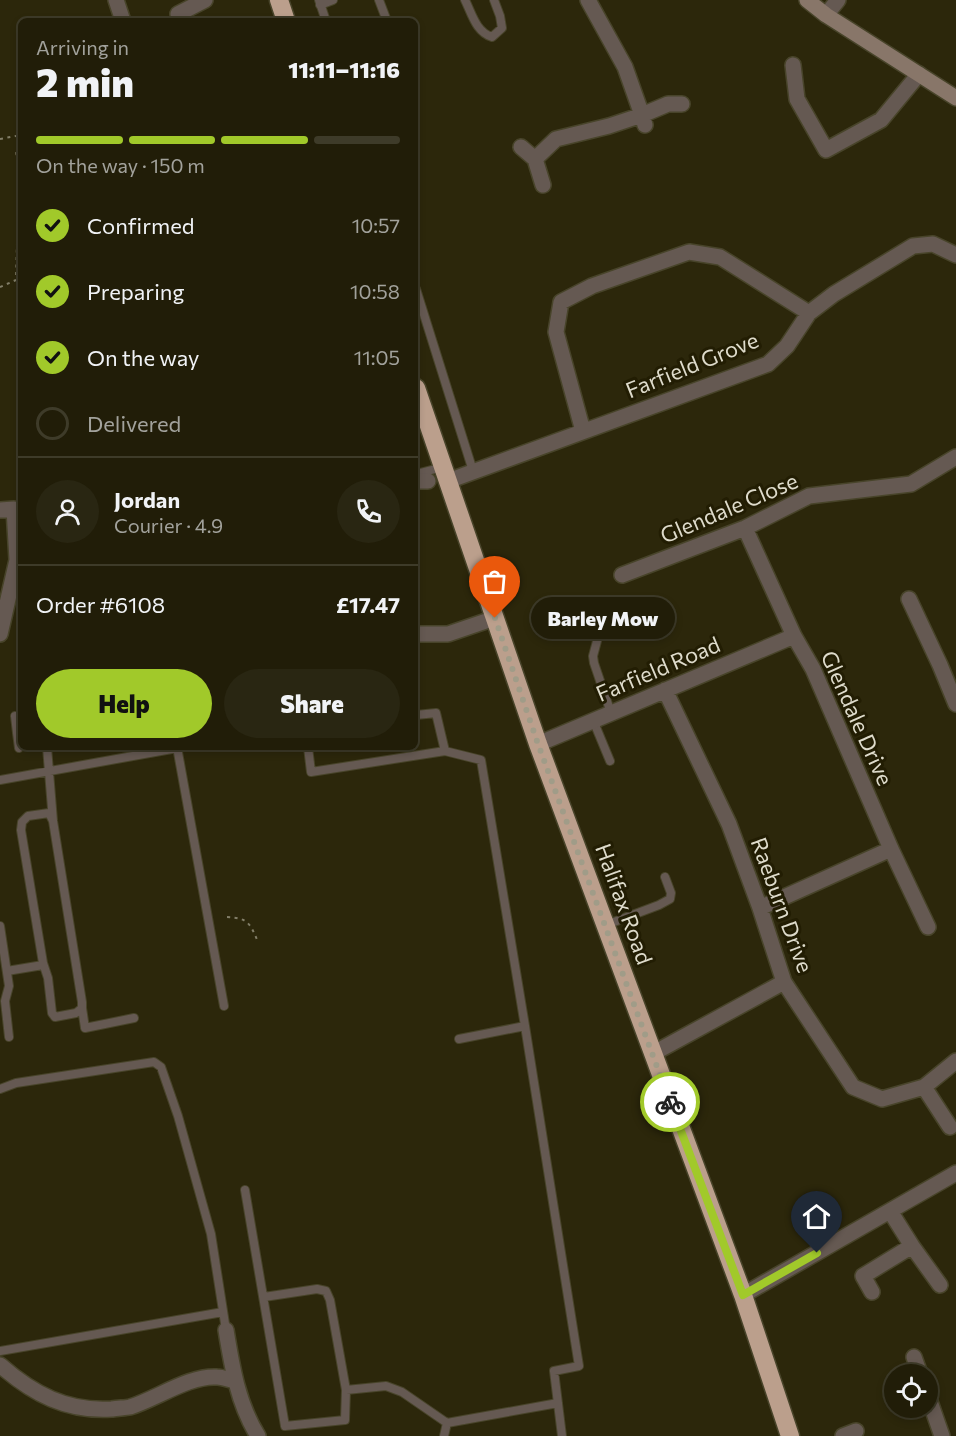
<!DOCTYPE html>
<meta charset="utf-8">
<style>
body{margin:0;font-family:Commissioner,sans-serif;background:#292612;color:#f1f3f6;height:100vh;display:flex;flex-direction:column;font-size:22px;white-space:nowrap}
*{box-sizing:border-box;margin:0}
p{font-size:20px;color:#a2a29c}
.icon{flex:none;width:33px;height:33px;fill:none;stroke:currentColor;stroke-width:2;stroke-linecap:round;stroke-linejoin:round}
.map{position:relative;flex:1;overflow:hidden}
.sheet{position:absolute;left:18px;top:18px;width:400px;height:732px;display:flex;flex-direction:column;background:#211d08;border-radius:9px;box-shadow:0 3px 9px #0003,0 0 0 2px #3e3b29}
.sheet>*{flex:none}
.buttons{position:absolute;left:884px;top:1364px;display:grid;gap:12px}
.buttons a{display:grid;place-items:center;width:54px;height:54px;border-radius:50%;background:#211d08;box-shadow:0 3px 9px #0003,0 0 0 2px #3e3b29;font-size:30px}
.pin{position:absolute;display:grid;place-items:center;width:51px;height:51px;color:#fff;margin:-62px -26px;border-radius:50% 50% 50% 0;rotate:-45deg;box-shadow:0 0 6px #0007}
.pin .icon{rotate:45deg}
.courier{position:absolute;display:grid;place-items:center;width:60px;height:60px;margin:-30px;border:4px solid #a1c92a;border-radius:50%;background:#fff;color:#222;box-shadow:0 2px 8px #0007}
.bubble{position:absolute;height:42px;border-radius:21px;background:#211d08;box-shadow:0 3px 9px #0003,0 0 0 2px #3e3b29;font-size:20px;font-weight:800;line-height:42px;text-align:center}
.overview em{font-style:normal;font-weight:800}
.overview div{display:flex;flex-direction:column-reverse}
.overview{display:flex;align-items:center;justify-content:space-between;height:102px;padding:0 18px}
h1{font-size:39px;font-weight:800;line-height:45px}
.bar{display:grid;grid-template-columns:repeat(4,1fr);gap:9px 6px;align-content:center;height:72px;padding:0 18px}
.bar i{height:8px;border-radius:4px;background:#3e3b29}
.bar .active{background:#a1c92a}
.bar p{grid-column:span 4}
.line{display:flex;align-items:center;gap:15px;padding:0 18px;border-top:2px solid #3e3b29}
.line div{flex:1}
.round{display:grid;place-items:center;flex:none;width:63px;height:63px;border-radius:32px;background:#292612}
ol{padding:0 18px;list-style:none}
li{display:flex;align-items:center;gap:18px;height:66px}
li p{margin-inline-start:auto}
li .icon{padding:6px;border-radius:50%;background:#a1c92a;color:#111;stroke-width:4}
li:last-child{color:#a2a29c}
li i{width:33px;height:33px;border:3px solid #3e3b29;border-radius:50%}
.button{display:flex;gap:12px;margin-top:auto;padding:12px 18px}
.button a{flex:1;height:69px;border-radius:36px;background:#a1c92a;color:#111;font-size:24px;font-weight:800;line-height:69px;text-align:center}
.button a+a{background:#292612;color:#f1f3f6}
.map>svg:first-child{display:block}
.lines{fill:none;stroke-linecap:round;stroke-linejoin:round}
.lane-casing{stroke:#48442a;stroke-width:10}
.street-casing{stroke:#48442a;stroke-width:18}
.secondary-casing{stroke:#48442a;stroke-width:18}
.highway-casing{stroke:#48442a;stroke-width:21}
.path{stroke:#827e68;stroke-width:2;stroke-dasharray:3 4.5;stroke-linecap:butt}
.lane{stroke:#655952;stroke-width:8}
.street{stroke:#655952;stroke-width:15}
.secondary{stroke:#887669;stroke-width:15}
.highway{stroke:#bb9f8c;stroke-width:18}
.done{stroke:#a09c88;stroke-width:6;stroke-dasharray:0 10.8}
.route{stroke:#a1c92a;stroke-width:8}
.labels{text-anchor:middle;stroke-width:6;stroke-linejoin:round;paint-order:stroke}
.street-label{font-size:22px;fill:#dedbcb;stroke:#221d03}
</style>
<div class="map">
<svg width="956" height="1436" viewBox="0 0 956 1436">
<rect width="100%" height="100%" fill="#2c270b"/>
<g class="lines">
<defs>
<path id="lane" d="M319,0L326,21
M379,0L387,21
M465,0C472,14 476,32 492,37L502,28L500,16L494,0
M320,5L333,0
M416,289L473,471
M416,474L443,467
M597,641L593,656L594,663L611,713
M15,716L17,733L21,732
M593,720L610,761
M17,733L19,748
M47,747L53,821L82,1002V1008L76,1013L55,1017L52,1013L48,978L43,963L21,830L22,822L28,816L49,813L53,821
M177,747L224,1006
M308,747L311,772L445,751L436,713L416,715
M445,751L481,760L525,1026
M0,780L183,747
M606,925L659,905L670,899L671,893L665,877
M0,926L9,986L5,1001L9,1037
M7,971L43,965
M82,1008L85,1028L134,1018
M459,1039L525,1026L579,1366L554,1371L562,1436
M0,1089L16,1083L154,1062L161,1067L178,1116L211,1234L226,1330
M245,1190L285,1426L345,1420L346,1390L386,1386L402,1392L447,1423
M264,1297L317,1289L326,1291L330,1300L346,1390
M0,1351L223,1312
M444,1436L447,1423L558,1403"/>
<path id="street" d="M116,0L123,21
M178,14L205,0
M826,15L838,0
M793,65L797,99L826,150L881,120L919,74
M645,125L642,115L668,104H682
M521,147L535,159
M543,185L535,159L556,139L609,126L642,115L625,67L588,0
M583,431L556,332L561,302L592,286L689,252L720,257L809,313
M416,481H428
M448,481L768,364L787,346L809,313L834,294L913,246L933,244L956,255
M0,510L14,509L17,560L0,634
M745,528L794,636L813,669L891,849L928,927
M622,575L745,528L809,496L911,484L956,457
M909,599L940,665L956,704
M416,634H448L495,618
M665,690L729,824L760,908L784,982L853,1087L882,1099L924,1087L956,1061
M538,744L794,636
M760,908L891,849
M652,1054L784,982
M924,1087L950,1127
M890,1211L912,1246L940,1285
M872,1292L863,1276L912,1246
M743,1295L956,1173
M226,1330C232,1367 238,1404 258,1436
M914,1357L920,1374
M0,1365C33,1394 67,1412 112,1409C118,1408 125,1408 130,1407C156,1399 190,1375 217,1377C223,1377 229,1380 235,1381
M927,1393L942,1436
M843,1436L856,1431"/>
<path id="secondary" d="M807,0L826,15L956,98"/>
<path id="highway" d="M279,0L286,21
M416,388L538,744L743,1295L790,1436"/>
</defs>
<use href="#lane" class="lane-casing"/>
<use href="#street" class="street-casing"/>
<use href="#secondary" class="secondary-casing"/>
<use href="#highway" class="highway-casing"/>
<path class="path" d="M0,139L21,135
M0,287L16,280L19,172L16,151L21,149
M227,917C248,918 250,923 258,942"/>
<use href="#lane" class="lane"/>
<use href="#street" class="street"/>
<use href="#secondary" class="secondary"/>
<use href="#highway" class="highway"/>
</g>
<g class="lines">
<path class="done" d="M495,618L538,744L670,1102"/>
<path class="route" d="M670,1102L743,1295L817,1253"/>
</g>
<g class="labels">
<g class="street-label">
<text transform="translate(692 365) rotate(-22)" y="8">Farfield Grove</text>
<text transform="translate(729 508) rotate(-23)" y="8">Glendale Close</text>
<text transform="translate(658 669) rotate(-23)" y="8">Farfield Road</text>
<text transform="translate(857 718) rotate(66)" y="8">Glendale Drive</text>
<text transform="translate(624 904) rotate(70)" y="8">Halifax Road</text>
<text transform="translate(782 905) rotate(70)" y="8">Raeburn Drive</text>
</g>
</g>
</svg>
<div class="buttons">
<a><svg class="icon" aria-label="locate" viewBox="0 0 24 24"><circle cx="12" cy="12" r="6"/><path d="M12 2v4M12 18v4M2 12h4M18 12h4"/></svg></a>
</div>
<div class="pin" style="left:495px;top:618px;background:#ea580c"><svg class="icon" aria-label="bag" viewBox="0 0 24 24"><path d="M5 8h14l-1 12H6zM9 8a3 3 0 0 1 6 0"/></svg></div>
<div class="pin" style="left:817px;top:1253px;background:#1f2937"><svg class="icon" aria-label="home" viewBox="0 0 24 24"><path d="M3 11l9-7 9 7M6 9v11h12V9"/></svg></div>
<div class="courier" style="left:670px;top:1102px"><svg class="icon" aria-label="bike" viewBox="0 0 24 24"><circle cx="6" cy="16" r="4"/><circle cx="18" cy="16" r="4"/><path d="M6 16l4-8h5l3 8M10 8l3 8H6M13 5h3"/></svg></div>
<div class="bubble" style="left:531px;top:597px;width:144px">Barley Mow</div>
<section class="sheet">
<div class="overview"><div><h1>2 min</h1><p>Arriving in</p></div><em>11:11–11:16</em></div>
<div class="bar"><i class="active"></i><i class="active"></i><i class="active"></i><i></i><p>On the way · 150 m</p></div>
<ol>
<li><svg class="icon" aria-label="check" viewBox="0 0 24 24"><path d="M5 12l5 5 9-10"/></svg>Confirmed<p>10:57</p></li>
<li><svg class="icon" aria-label="check" viewBox="0 0 24 24"><path d="M5 12l5 5 9-10"/></svg>Preparing<p>10:58</p></li>
<li><svg class="icon" aria-label="check" viewBox="0 0 24 24"><path d="M5 12l5 5 9-10"/></svg>On the way<p>11:05</p></li>
<li><i></i>Delivered</li>
</ol>
<div class="line" style="height:108px"><a class="round"><svg class="icon" aria-label="person" viewBox="0 0 24 24"><circle cx="12" cy="8" r="4"/><path d="M4 21q1-7 8-7t8 7"/></svg></a><div><b>Jordan</b><p>Courier · 4.9</p></div><a class="round"><svg class="icon" aria-label="phone" viewBox="0 0 24 24"><path d="M5 4h4l2 5-3 2q2 4 5 5l2-3 5 2v4C11 20 4 13 5 4z"/></svg></a></div>
<div class="line" style="height:78px"><div>Order #6108</div><b>£17.47</b></div>
<div class="button"><a>Help</a><a>Share</a></div>
</section>
</div>
